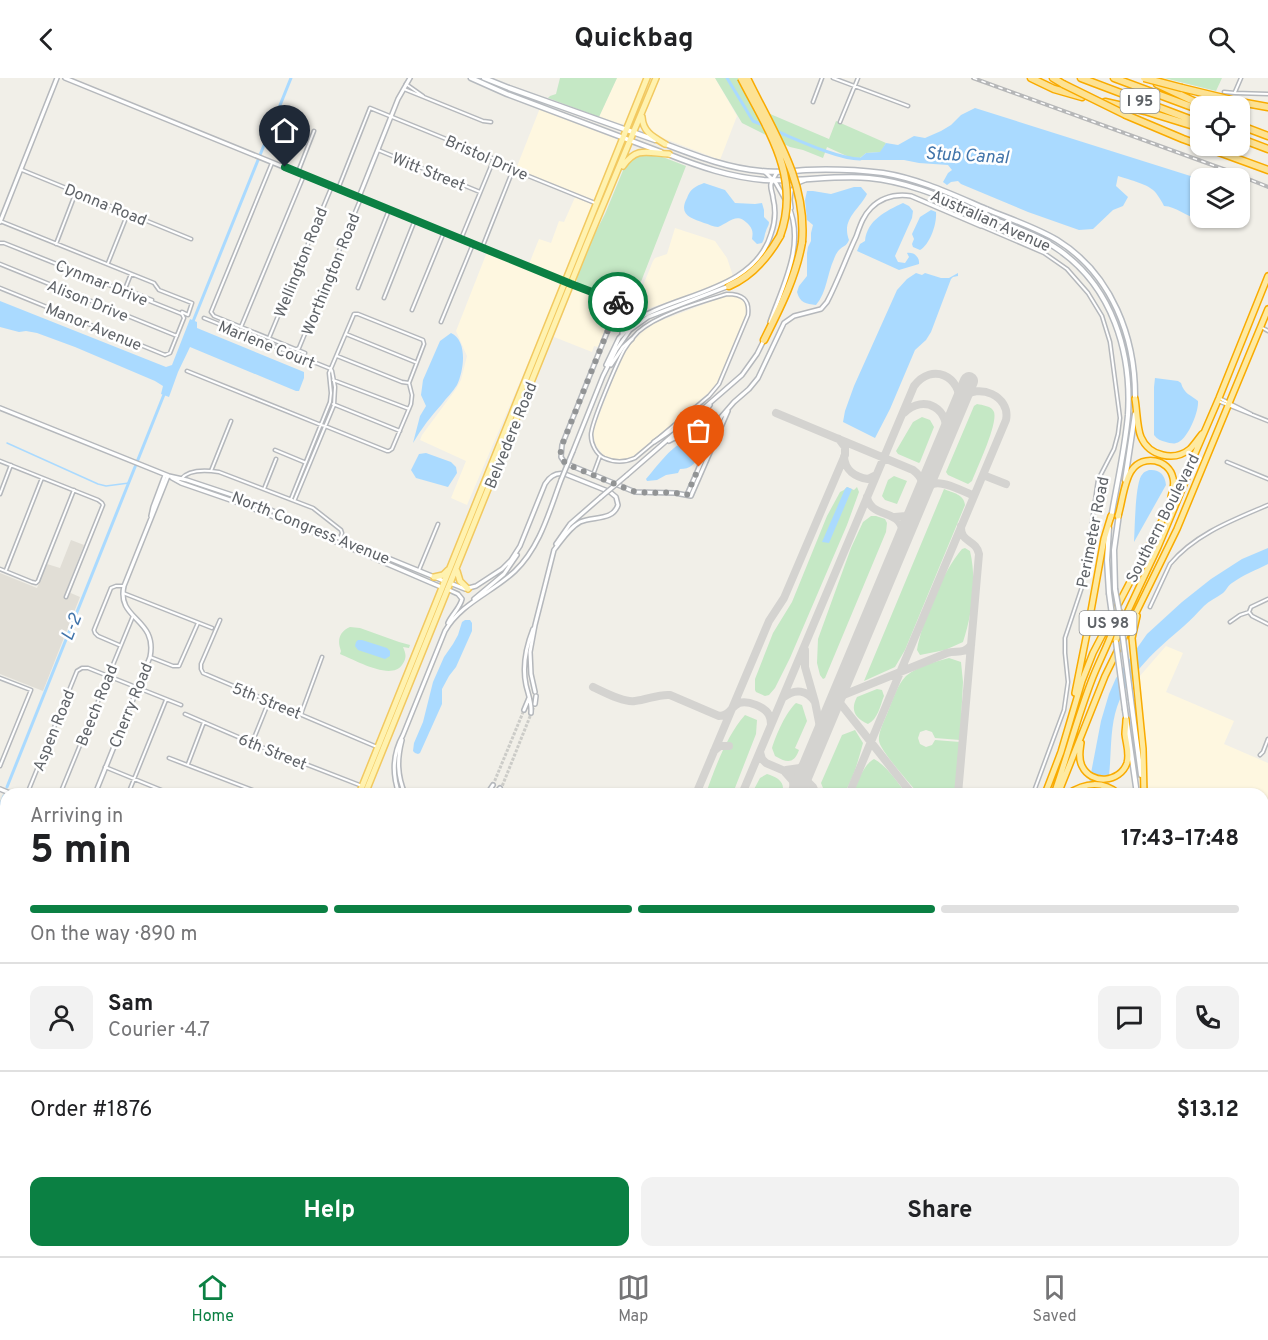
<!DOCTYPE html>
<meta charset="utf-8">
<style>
body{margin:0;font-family:Overpass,sans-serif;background:#f2f2f2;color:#202124;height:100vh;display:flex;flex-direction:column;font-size:22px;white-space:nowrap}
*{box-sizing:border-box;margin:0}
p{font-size:20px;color:#757577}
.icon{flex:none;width:33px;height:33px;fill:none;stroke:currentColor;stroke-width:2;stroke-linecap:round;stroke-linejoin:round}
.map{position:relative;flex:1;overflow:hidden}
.sheet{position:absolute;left:0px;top:710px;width:1269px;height:470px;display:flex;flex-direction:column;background:#fff;border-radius:18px 18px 0 0;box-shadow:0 2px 4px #0004}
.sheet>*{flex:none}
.tools{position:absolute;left:1190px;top:18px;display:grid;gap:12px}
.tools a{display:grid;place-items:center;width:60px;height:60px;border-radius:12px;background:#fff;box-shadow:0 2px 4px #0004;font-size:30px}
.pin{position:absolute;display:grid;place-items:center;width:51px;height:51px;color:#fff;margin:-62px -26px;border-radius:50% 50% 50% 0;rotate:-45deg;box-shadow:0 0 6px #0007}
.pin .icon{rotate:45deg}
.courier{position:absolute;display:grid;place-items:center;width:60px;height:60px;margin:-30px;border:4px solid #0b8043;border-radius:50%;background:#fff;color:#222;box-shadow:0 2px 8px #0007}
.summary em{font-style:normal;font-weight:700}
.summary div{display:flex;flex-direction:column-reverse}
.summary{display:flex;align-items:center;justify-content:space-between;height:102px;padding:0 30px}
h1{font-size:39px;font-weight:700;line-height:45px}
.bar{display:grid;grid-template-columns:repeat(4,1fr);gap:9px 6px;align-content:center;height:72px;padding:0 30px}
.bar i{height:8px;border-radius:4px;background:#e0e0e0}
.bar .current{background:#0b8043}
.bar p{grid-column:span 4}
.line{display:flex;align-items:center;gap:15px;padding:0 30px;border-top:2px solid #e0e0e0}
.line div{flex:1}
.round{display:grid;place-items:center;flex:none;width:63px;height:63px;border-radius:12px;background:#f2f2f2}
.primary-button{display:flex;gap:12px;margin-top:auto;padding:12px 30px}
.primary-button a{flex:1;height:69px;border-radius:12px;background:#0b8043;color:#fff;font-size:24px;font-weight:700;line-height:69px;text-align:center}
.primary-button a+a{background:#f2f2f2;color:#202124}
header{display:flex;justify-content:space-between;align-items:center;height:78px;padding:0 30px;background:#fff;font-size:27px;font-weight:700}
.menu{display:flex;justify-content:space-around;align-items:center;height:84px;border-top:2px solid #e0e0e0;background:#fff;font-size:16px;color:#757577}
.menu a{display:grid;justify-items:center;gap:3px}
.menu .current{color:#0b8043}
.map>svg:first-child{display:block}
.commercial{fill:#fef7e0}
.education{fill:#e1ded6}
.green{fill:#c5e8c5}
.water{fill:#aadaff}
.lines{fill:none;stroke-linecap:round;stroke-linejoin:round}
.stream{stroke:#aadaff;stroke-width:1.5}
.canal{stroke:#aadaff;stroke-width:3}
.taxiway{stroke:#d4d3d0;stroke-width:8}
.runway{stroke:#d4d3d0;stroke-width:18}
.tertiary-tunnel{stroke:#ccccc8;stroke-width:3;stroke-dasharray:3 1.5;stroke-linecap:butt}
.minor-casing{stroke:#b5b8bc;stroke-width:5}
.tertiary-casing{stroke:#b5b8bc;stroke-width:6}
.secondary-casing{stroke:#b6babf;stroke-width:7}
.primary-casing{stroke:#f2c960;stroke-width:8}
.trunk-casing{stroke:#f9ab00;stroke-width:8}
.motorway-casing{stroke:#f9ab00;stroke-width:9}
.minor{stroke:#fff;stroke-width:2}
.tertiary{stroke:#fff;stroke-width:3}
.secondary{stroke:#fff;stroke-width:4}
.primary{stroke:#fff2af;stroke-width:5}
.trunk{stroke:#feeaa1;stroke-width:5}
.motorway{stroke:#fde293;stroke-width:6}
.rail-casing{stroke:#b6b7b8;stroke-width:4}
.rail{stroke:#fff;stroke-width:1.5;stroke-dasharray:4.5;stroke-linecap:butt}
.tertiary-bridge-casing{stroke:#b5b8bc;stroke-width:6;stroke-linecap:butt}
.secondary-bridge-casing{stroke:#b6babf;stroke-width:7;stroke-linecap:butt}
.motorway-bridge-casing{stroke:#f9ab00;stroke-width:9;stroke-linecap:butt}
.tertiary-bridge{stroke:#fff;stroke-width:3}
.secondary-bridge{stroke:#fff;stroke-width:4}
.motorway-bridge{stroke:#fde293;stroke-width:6}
.done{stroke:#929495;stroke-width:6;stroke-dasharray:0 10.8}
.route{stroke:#0b8043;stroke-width:8}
.labels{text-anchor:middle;stroke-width:5;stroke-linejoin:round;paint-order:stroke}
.shield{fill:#fff;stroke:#8f9295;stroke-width:1.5}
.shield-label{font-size:15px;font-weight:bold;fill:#5f6368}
.street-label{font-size:16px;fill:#5f6368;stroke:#fff}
.water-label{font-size:18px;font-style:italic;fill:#4174aa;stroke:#fff}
</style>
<header><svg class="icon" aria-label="back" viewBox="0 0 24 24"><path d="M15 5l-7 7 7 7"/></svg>Quickbag<svg class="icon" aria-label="search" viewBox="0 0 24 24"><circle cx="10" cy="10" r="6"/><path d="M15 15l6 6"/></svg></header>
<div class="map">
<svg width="1268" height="1178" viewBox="0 0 1268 1178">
<rect width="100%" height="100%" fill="#f1efe8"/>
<path class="commercial" d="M617,0H645L626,44L622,47L599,39Z
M660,0H715L737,38L720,82L650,55L643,43L644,37Z
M540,30L621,61L575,176L467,427L451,420L466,383L420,362L422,357L456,311L461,302L467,278L456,253L487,174L527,191L539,161L551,165L559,143L564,144L576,117L516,91Z
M675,150L715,163L727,180L733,198L718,207L641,233L637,230L636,225L653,183L655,180L667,176Z
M574,212H577L601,221L616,229V235L609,244H608L598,269L594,268L592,274L554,259L571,215Z
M735,217L739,219L746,226L747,230L746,239L719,302L714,310L633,379L628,381L617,383L604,378L595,366L593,353L622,278L633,262L648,249L657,244L726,218Z
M1166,568L1183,575L1166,614L1234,643L1224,666L1268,685V733L1263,745V716L1147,715L1142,631L1139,599Z"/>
<path class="education" d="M71,462L84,467L66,513L80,519L43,613L0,596V495L37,510L47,486L60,490Z"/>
<path class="green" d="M560,0H617L599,39L548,20L550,18L556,16Z
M715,0H739L754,29L829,61L836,43L886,65L881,74L866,75L860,80L849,79L827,69L823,80L803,72L790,69L742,45Z
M1164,0H1222L1216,13Z
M655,76L686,88L637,214L630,221L622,223L579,206L577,204L576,200L591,163L605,136L624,90L635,78Z
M977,326C982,327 992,328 994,334C998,346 977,390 972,403L968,406L948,397L946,394L974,328Z
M922,339L930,342L934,349L920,384L919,385L898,376L896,373L913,344Z
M894,398L907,403L897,426L885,422L882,418L888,402Z
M847,409L854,412L857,409L859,414L847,447L790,580L775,610L769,617L765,618L756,614L755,612V601L773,555L792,524L827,438L840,414L844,412Z
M944,411C953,415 964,416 965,427L905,572L895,589L864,603Z
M871,438H876L885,441L887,445L886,454L825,600L823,601L820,597L817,585L818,561L851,470L863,444Z
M965,470L970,473C977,502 972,537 963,564L945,572L920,577L917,572C922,543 943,493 962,471Z
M350,549L360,550L399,564L410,567L409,570L403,569C406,576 407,580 402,587C391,603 355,582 340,576L341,573C337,562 339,554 350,549Z
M949,580L961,584L963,604L960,662L935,660L932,654L926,652L920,654L918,660L920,666L926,669L932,667L935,662L960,664L955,715H918C910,706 880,672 879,663C878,655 884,643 887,636C892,624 897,607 906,598C918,588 935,584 949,580Z
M877,611L882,612L884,618C880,628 878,641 868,646C855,640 850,632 857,619Z
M796,625L802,627L807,643L795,670L799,672C794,686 787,685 775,678L772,670C776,657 786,634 796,625Z
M745,637L757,642L756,656L733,715H706C715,690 727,657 745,637Z
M855,652L863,665C858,683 854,700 844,715H825L821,705L842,657Z
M874,681C887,688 897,704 906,715H853C858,704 863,687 874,681Z
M767,696C777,699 786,704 782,715H752L760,700Z
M1268,1102V1178H1238L1240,1173H1263V1115Z
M71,1173H204L207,1178H72Z
M287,1173H382L384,1178H276Z
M901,1173H1057L1055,1178H899Z"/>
<path class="water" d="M975,30L1200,101L1199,140C1187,140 1176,128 1164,128C1162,124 1159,119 1156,115C1149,106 1130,102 1118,98L1116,108L1128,119L1123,128L1113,132L1093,151L1079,152L1028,134L961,106L958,103L951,104L947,107L943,104L948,95L952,92L948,87L919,85L904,82H858L866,75L880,74L886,65L898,67L914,58L925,60L941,53L951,47L961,37Z
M704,105L725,112L735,125L755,126L762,125L764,132V139L769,144C769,148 767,149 766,153C764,158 765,160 762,165L757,166L752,161C753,155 753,152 749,147C737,133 730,144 718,149C713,149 709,146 704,145C691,140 678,137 687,120C690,111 696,108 704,105Z
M854,109H861L867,116C859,132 841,141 849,162C846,169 844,167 839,172C837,174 835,178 834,181C827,196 827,214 816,227C806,226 800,225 797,214L799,208L807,198V175L808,169L811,163V155L813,147L807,142L805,122L807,113H813L831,116Z
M903,125L909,128L913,133L912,140L895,178L898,184L905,185L909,179L907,175C914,174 920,179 919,186L899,192L857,173L860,166L865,163C867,142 886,133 903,125Z
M931,132L936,134C937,146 930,166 920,172L913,169L912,166L914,161L912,156L920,139Z
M916,195L922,197L925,195L941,200H949L958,195V198L953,199L951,201L931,254L926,262L915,272L890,331L875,360L843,344L845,333L854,308L897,212L907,201Z
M0,223L166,289L172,287L190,241L197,244V250L304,294V300L299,313H296L190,269L178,294L169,319L161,316L163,308L155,303L75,269L37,255L26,253L19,254L0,249Z
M451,255C468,263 464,292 457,307C453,314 446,320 442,326C431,338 421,351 413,365L420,338L426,328L421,317L423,302L440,263Z
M1155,300L1178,303L1181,305C1184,316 1191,317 1198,323C1199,334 1187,363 1176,365C1175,366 1168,365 1166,364C1161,363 1157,361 1154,357V309Z
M683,365L693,369C701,381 694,391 680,391L678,395L666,397L657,402L647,403L646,401C655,391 671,368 683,365Z
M426,375L451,384L456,389L457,395L448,409L416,400L411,392L419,376Z
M1149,392C1159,391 1165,396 1166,407L1134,464C1135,449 1135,410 1141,398C1144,394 1144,394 1149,392Z
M847,409L852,411L829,465L822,464L845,411Z
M1268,470V486C1256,492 1243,497 1232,505C1227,508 1227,512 1223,515C1216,520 1209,523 1204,528C1197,535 1191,542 1184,548C1158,570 1129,595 1117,629C1108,656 1113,687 1106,715L1087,716L1101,643L1109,616L1116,600L1147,556L1182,524L1211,501L1242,481Z
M465,542H470L472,545V553L456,589L449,598L442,611V626L420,675L418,676L415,675L413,673L414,665L423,644L433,604L444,579L453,566L458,557L462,544Z
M358,562H362L387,570L390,573V578L385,581L358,572L355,568L356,564Z"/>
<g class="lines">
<path class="stream" d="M7,365L98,406L106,408L129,405"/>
<path class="canal" d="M727,0L753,43L765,48
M776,53C798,62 838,81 860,81
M192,246L291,0
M7,709L165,314
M0,728L4,718
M1263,1120L1268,1107
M0,1143L6,1146
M38,1173L40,1178
M1240,1178L1242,1173"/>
<path class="taxiway" d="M776,335L913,392C922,399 925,406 921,417
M904,335C924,315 951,331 946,359
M844,379C845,392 855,399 868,401L876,397
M983,397L1006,406
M922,416C925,412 929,408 933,406C943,402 965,414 974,418
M867,419C871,443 908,428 902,463
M895,439L906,438L916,429
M593,609C604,614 624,625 635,623C647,622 658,616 670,617L719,638C731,637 730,629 739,625C748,622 765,629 769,637C771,641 771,642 771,646
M784,619C795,610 807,612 815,624L805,589V572
M815,624L820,649L816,668
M714,673L720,668H729
M760,674L762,681L766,685L806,702L813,709L816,716
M786,692L800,690L811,680
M785,694L793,703L794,716
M568,715V716
M696,716L769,543L784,520L845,377V369L839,361
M742,716L914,308C932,284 961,298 960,326
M849,716L1006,342C1011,318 978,304 962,320
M912,716L836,620L947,575C956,572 964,577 971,567
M958,716L979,476C976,461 960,465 961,448
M207,1173L211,1178
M229,1178L240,1173
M461,1178L462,1173
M548,1178L550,1173
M655,1178L657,1173
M715,1178L717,1173"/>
<path class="runway" d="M796,716L969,303
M602,1178L604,1173
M695,1178L697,1173"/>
<path class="tertiary-tunnel" d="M493,707L524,632
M499,716L535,626"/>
<defs>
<path id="minor" d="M833,0L908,28
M406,6L423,18
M404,11L483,43L491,44
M1224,14L1235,15L1268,16
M1235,14L1241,0
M813,24L822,0
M840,44L858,0
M378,72L480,114
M272,85L211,234L214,238L305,275
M22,92L191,161
M298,94L314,53
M338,111L370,30L483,76L508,87L521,95L595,125
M0,143L154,205L159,212L192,225L188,237L182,234
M981,148L1044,175L1067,191L1088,215L1102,238L1110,264L1120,340L1118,356L1114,371L1098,402L1083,506L1065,560V575L1068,604L1064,632L1033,716
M461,161L494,81
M0,165H4L182,236L184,240L170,275L165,277L0,210
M56,166L76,114
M482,170L513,92
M108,185L128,135
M0,186L177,258
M131,196L125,211L152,222
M358,210L389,132
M727,216C742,216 750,221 748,237L719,306L709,318L635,380C624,385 615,385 604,380C596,376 591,366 591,357C591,345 617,285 624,272C628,265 633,259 638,254C658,236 701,224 727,216Z
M384,220L415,142
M412,232L444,154
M204,240L331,291
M441,244L473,166
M241,249L304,97
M1261,249L1268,253
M346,256L415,284
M269,260L332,108
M297,271L299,270L361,120
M337,278L402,304L409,305
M187,293L321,347L325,348L387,373H389L392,371L411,326L412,317L409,305L424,266L423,262L358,236H354L329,295L331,315L330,324L291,421
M333,302L409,331
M1219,320L1251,336
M1218,323L1268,343
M333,326L400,353
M275,372L304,384
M0,383L98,422L102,425L103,427L66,519
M1227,384L1268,401
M211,393L231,343
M593,397L600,378
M181,401C189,391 206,392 219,394L313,430L341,452L342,455L339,465
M264,411L276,381
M0,416L11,387
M295,421L334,327L335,309L332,293L331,291
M0,491L32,504L36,505L38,503L74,412
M6,492L42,400
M419,492L438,446
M123,515L212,550
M1150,529L1170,486C1195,456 1233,442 1268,427
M1249,534L1252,538L1268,546
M220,542L201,586V591L203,595L377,669
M1230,544L1240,537L1249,534L1251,529L1268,521
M119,567L98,558L95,555L94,552L111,510L116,508H124
M150,579L173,588H179L198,545
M0,600L31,612L0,688
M185,636L259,668L362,708
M301,636L322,579
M252,665L269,623
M1260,677L1263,674L1268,661
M169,680L263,716
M188,686L204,644
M105,689L171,716
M27,716L77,593L82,590H88L181,627
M60,716L133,538
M128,716L166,622
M1263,748L1268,736
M0,794L6,780
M0,821L6,823
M0,866L3,860L6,858
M0,1016L6,1018
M0,1047L6,1032
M845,1178L847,1173"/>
<path id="tertiary" d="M65,0L571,206L605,220L624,225
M765,94L776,105L785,121
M359,119L398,21L410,0
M791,130L790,122L791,113L800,104L805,102
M0,144L57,0
M606,221L617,229L619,238L624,242H632L636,236L635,228L629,225L622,226L618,231
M618,235L610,247L562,367L561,379L565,385L635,414L675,415L691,418L728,333
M770,244C783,207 806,166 788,127
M622,255L625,247L624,242
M619,260L633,246L643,238C685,215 755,210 771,156C775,145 776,132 773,120C773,116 770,111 771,106C772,102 775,98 777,94
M606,287L619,260
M611,287L623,269L632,261
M0,330L169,398L187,402L241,420L444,503
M669,363C686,354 701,359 702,379
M654,364L690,340
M573,373L603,298L616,272L630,252L648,239L729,208
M705,374C700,354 695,346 710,327
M627,397L742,297L757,276L764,262
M172,400L181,405L236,424L320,457L441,509
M687,417L721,339L734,324L749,311L758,300L784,245L794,238L821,231L827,224C838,203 846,180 856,159C860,148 863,138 871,130C882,119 897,116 911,118L981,148L987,131
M151,438L153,429L165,397
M556,466L570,446L601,419
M520,468L545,406C550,398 556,394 565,396L610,414L616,419L618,427C613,443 593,438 580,444C569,450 562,462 554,472
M450,505L465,511L476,508L502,491L511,482L520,468
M447,511L458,516L462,521C460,530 452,536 448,545
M474,521L504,496L517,477
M535,614L531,596L530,574L535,547L554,472
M535,626L536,618
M524,632L529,620
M531,635C532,625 528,616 526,607C522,588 526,569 533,551
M402,662C397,681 397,697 405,716
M0,711L12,716
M95,716L150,579C158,540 116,542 124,508L168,398
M399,716C392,696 393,675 403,657L445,553C461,525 493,514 515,493C540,469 549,434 561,402
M487,716L493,707
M495,716L500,710
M0,960L6,934
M1060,1178L1062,1173"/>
<path id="secondary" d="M471,0L507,16L661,74
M484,0L509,10L655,62
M665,66C697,78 727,90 761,93C776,95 791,93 806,92C832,91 858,92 883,95C920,101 953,117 986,131C1010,141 1035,149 1057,162C1112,196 1136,260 1135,322
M668,76C700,89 730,99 764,102C799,104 834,97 869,100C912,104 950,123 989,139C1013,149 1038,157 1059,172C1112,209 1132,274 1128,337C1125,371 1117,406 1111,440
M1125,402L1135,336
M1115,511L1114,472L1119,436
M1109,515L1107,482L1109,450
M1131,622L1141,697
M1125,632L1137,716
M1263,836L1268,838
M1263,844L1268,846"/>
<path id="primary" d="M642,39C643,54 653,59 665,66
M623,88C637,68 648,75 669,76
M457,493L460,503L468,511
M434,499L443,497L448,492
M359,716L647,0
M365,716L586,168L656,0
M57,1173V1178
M63,1173V1178"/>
<path id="trunk" d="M1135,321C1137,332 1137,350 1141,359C1149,378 1174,384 1190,371C1194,367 1198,361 1202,356
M1118,438C1122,426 1124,402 1132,392C1143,376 1169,381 1173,400C1175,407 1173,413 1171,419
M1137,538L1132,560L1143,671L1144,716
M1116,562L1119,552L1158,469L1188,397
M1075,615L1087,555L1104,461L1111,438
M1081,665C1080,672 1078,680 1082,688C1091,707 1120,705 1127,685C1130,675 1126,666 1125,656C1125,652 1126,647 1126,642
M1045,716L1061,674L1082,603L1093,575L1168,431L1194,378L1219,320L1268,198
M1054,716C1067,679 1077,641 1091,604C1100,580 1113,558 1119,534
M1058,716L1105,598L1177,451L1268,231
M1068,716C1085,704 1103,703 1119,716
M856,1178L858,1173
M865,1178L867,1173"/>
<path id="motorway" d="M1031,0L1054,11L1082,19
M1053,0L1063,6
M1081,0L1200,45
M1114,0L1200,32
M1157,6L1204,28
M1182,10L1240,24L1268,29
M1105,24L1145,33L1200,50
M1126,37L1183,61L1268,92
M1239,47L1268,58
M1239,60L1268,71
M729,208C752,198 768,179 780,158
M764,262C780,230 796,199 802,164"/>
</defs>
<use href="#minor" class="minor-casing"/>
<use href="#tertiary" class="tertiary-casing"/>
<use href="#secondary" class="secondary-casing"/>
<use href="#primary" class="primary-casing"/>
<use href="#trunk" class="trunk-casing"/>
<use href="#motorway" class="motorway-casing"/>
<use href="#minor" class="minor"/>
<use href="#tertiary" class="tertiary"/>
<use href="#secondary" class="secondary"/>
<use href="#primary" class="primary"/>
<use href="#trunk" class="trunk"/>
<use href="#motorway" class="motorway"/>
<defs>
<path id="rail" d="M973,0L1226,92L1268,109"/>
</defs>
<use href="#rail" class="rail-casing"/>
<use href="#rail" class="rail"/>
<defs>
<path id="tertiary-bridge" d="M561,402L573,373
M601,419L627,397"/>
<path id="secondary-bridge" d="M1115,511L1119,533
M1109,515L1113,544
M1122,553L1131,622
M1116,564L1125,632"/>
<path id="motorway-bridge" d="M741,0C767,51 802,99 780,158
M747,0C773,54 807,102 802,164
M1144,0L1182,10
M1063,6L1126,37"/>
</defs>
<use href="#tertiary-bridge" class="tertiary-bridge-casing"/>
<use href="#secondary-bridge" class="secondary-bridge-casing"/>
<use href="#motorway-bridge" class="motorway-bridge-casing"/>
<use href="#tertiary-bridge" class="tertiary-bridge"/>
<use href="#secondary-bridge" class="secondary-bridge"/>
<use href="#motorway-bridge" class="motorway-bridge"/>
</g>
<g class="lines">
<path class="done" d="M618,224L633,226L636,231V238L629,243C620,243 616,237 610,247L562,367C559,377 561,384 571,388L632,413C650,417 669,412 687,417L699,389"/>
<path class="route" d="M285,89L571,206L618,224"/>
</g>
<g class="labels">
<g class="shield">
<rect x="1120.5" y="11" width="39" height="24" rx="4.5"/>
<rect x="1079.5" y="533" width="57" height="24" rx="4.5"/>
</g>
<g class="shield-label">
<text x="1140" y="28">I 95</text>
<text x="1108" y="550">US 98</text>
</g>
<g class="street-label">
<text transform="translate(487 79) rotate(24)" y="6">Bristol Drive</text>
<text transform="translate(429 93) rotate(22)" y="6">Witt Street</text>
<text transform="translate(106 126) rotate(22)" y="6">Donna Road</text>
<text transform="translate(991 142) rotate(24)" y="6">Australian Avenue</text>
<text transform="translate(300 184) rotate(-68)" y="6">Wellington Road</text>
<text transform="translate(330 196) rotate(-68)" y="6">Worthington Road</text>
<text transform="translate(102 204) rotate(22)" y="6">Cynmar Drive</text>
<text transform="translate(88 222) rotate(22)" y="6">Alison Drive</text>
<text transform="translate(94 248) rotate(22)" y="6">Manor Avenue</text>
<text transform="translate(267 266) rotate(22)" y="6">Marlene Court</text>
<text transform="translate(510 357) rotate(-68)" y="6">Belvedere Road</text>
<text transform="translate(1162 440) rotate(-63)" y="6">Southern Boulevard</text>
<text transform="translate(311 449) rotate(22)" y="6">North Congress Avenue</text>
<text transform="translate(1092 454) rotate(-79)" y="6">Perimeter Road</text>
<text transform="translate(267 622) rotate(22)" y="6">5th Street</text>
<text transform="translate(96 627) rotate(-68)" y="6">Beech Road</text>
<text transform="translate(130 627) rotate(-68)" y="6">Cherry Road</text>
<text transform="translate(53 652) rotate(-68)" y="6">Aspen Road</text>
<text transform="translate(273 673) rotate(22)" y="6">6th Street</text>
</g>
<g class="water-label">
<text transform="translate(967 77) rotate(3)" y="6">Stub Canal</text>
<text transform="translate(71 549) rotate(-68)" y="6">L-2</text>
</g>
</g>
</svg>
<div class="tools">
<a><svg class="icon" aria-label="locate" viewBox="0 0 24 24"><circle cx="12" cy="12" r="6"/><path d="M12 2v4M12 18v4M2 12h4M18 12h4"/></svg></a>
<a><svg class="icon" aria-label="layers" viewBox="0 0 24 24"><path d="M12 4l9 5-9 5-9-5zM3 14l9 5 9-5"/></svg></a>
</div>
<div class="pin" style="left:699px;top:389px;background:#ea580c"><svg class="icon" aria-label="bag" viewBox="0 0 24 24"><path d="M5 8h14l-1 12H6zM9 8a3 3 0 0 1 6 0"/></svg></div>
<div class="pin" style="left:285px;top:89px;background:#1f2937"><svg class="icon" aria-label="home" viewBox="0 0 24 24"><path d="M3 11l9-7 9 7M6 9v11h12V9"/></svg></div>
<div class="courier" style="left:618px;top:224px"><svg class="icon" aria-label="bike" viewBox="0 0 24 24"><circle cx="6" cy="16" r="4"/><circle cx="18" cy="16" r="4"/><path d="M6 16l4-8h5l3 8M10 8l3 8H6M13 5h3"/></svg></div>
<section class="sheet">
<div class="summary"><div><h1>5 min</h1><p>Arriving in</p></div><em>17:43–17:48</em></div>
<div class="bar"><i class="current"></i><i class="current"></i><i class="current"></i><i></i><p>On the way · 890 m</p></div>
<div class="line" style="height:108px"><a class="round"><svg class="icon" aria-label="person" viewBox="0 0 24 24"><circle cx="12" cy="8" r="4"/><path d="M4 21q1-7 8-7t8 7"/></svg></a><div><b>Sam</b><p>Courier · 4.7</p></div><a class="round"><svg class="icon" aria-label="chat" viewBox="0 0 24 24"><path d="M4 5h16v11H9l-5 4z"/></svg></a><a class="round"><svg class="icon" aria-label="phone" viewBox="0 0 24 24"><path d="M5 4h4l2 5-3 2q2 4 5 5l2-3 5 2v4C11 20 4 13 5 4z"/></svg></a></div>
<div class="line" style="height:78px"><div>Order #1876</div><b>$13.12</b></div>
<div class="primary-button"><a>Help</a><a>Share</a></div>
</section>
</div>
<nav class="menu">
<a class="current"><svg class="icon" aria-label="home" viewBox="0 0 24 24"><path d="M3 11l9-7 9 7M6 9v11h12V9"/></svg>Home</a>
<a><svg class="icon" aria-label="map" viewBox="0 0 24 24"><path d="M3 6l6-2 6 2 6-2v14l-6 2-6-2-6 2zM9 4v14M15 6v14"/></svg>Map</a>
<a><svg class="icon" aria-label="saved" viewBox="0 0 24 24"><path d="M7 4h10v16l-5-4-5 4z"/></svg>Saved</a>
</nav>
